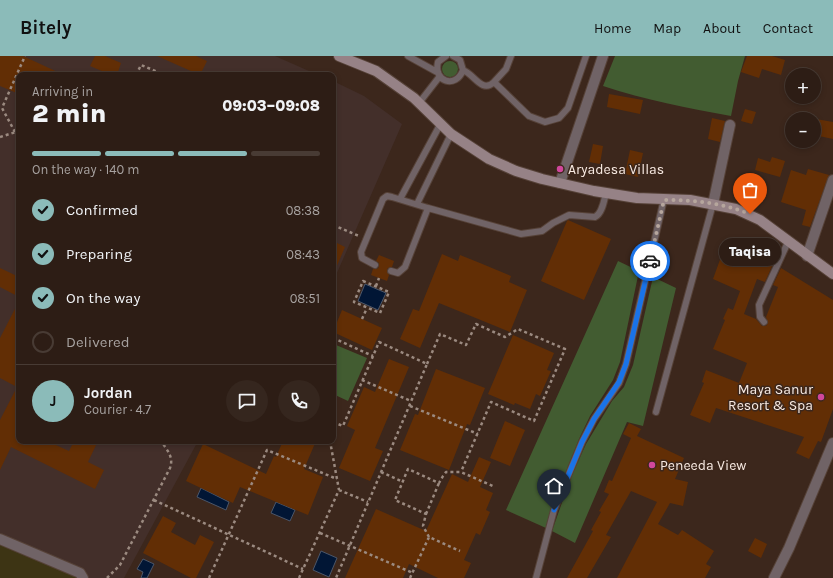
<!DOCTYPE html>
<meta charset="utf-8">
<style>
body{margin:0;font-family:Karla,sans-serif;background:#35261e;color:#f1f3f6;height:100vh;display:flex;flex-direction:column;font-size:15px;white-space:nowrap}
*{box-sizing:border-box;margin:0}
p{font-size:13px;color:#a7a2a0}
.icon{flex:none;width:22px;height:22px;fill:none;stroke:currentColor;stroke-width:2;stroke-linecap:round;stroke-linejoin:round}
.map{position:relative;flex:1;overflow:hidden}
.details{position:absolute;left:16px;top:16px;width:320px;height:372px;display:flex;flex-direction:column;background:#2d1d15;border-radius:8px;box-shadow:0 2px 6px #0003,0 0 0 1px #483b34}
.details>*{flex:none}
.buttons{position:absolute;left:785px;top:12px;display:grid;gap:8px}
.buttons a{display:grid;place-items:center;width:36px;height:36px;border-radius:50%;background:#2d1d15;box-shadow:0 2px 6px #0003,0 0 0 1px #483b34;font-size:20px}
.pin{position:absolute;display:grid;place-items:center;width:34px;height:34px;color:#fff;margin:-41px -17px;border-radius:50% 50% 50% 0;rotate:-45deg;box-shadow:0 0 4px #0007}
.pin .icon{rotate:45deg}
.courier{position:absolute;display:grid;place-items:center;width:40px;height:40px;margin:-20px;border:3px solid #1a73e8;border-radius:50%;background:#fff;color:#222;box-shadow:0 1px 5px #0007}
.bubble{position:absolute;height:28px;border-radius:14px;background:#2d1d15;box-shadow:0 2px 6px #0003,0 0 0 1px #483b34;font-size:13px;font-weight:800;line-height:28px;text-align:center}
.headline em{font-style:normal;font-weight:800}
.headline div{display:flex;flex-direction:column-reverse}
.headline{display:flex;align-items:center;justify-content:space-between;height:68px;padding:0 16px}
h1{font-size:26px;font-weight:800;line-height:30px}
.bar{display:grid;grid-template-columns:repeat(4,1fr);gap:6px 4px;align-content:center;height:48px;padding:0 16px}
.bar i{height:5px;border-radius:3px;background:#483b34}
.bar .active{background:#8bbbb9}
.bar p{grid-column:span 4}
.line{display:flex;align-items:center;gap:10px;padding:0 16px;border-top:1px solid #483b34}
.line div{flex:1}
.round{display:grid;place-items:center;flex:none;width:42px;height:42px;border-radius:21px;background:#35261e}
ol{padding:0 16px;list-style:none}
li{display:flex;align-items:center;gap:12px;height:44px}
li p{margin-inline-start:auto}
li .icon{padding:4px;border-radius:50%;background:#8bbbb9;color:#111;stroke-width:4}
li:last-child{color:#a7a2a0}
li i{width:22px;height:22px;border:2px solid #483b34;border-radius:50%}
header{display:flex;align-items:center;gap:24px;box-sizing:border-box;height:56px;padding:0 20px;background:#8bbbb9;color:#111}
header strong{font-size:19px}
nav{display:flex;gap:22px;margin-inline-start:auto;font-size:14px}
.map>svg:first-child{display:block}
.commercial{fill:#432f2a}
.green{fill:#425c31}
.sand{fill:#3d3414}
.water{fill:#011635;stroke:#4b5669}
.building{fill:#622e05}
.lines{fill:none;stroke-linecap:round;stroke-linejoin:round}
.lane-casing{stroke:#564238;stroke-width:8}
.street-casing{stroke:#564238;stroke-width:12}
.secondary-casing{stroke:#564238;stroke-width:12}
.path{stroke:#9b8a80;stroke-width:2.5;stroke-dasharray:3 3;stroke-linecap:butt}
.lane{stroke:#706366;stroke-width:6}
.street{stroke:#706366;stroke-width:10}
.secondary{stroke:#968286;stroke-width:10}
.done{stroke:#b6a69d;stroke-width:4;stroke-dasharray:0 7.2}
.route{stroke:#1a73e8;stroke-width:5}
.hotel-dot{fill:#d1479c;stroke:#3c271c;stroke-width:1.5}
.labels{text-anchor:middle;stroke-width:3;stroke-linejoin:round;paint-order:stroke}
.poi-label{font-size:14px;fill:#f8eae2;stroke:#3c271c;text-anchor:start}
</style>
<header>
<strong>Bitely</strong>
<nav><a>Home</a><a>Map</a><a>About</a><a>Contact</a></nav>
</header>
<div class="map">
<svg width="833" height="522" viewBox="0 0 833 522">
<rect width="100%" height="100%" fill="#3c271c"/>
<path class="commercial" d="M0,0H275L318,19H19V385H198L124,522H83L0,483Z
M333,25L364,40L402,68L333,226Z"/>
<path class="green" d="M615,0H745L738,25L731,60C688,52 645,44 603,30Z
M442 13a8 8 0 1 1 16 0a8 8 0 1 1-16 0Z
M618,205L639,215L620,306L613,324L590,360L579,383L551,453L546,472L506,454Z
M653,221L676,232L643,370L627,366L575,487L552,475L571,421L586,388L612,345L624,331L633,309Z
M336,289L367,302L348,345L333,338V295Z"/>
<path class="sand" d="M0,483L83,522H0Z"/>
<path class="water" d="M365,228L386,237L378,254L358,245Z
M201,432L229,446L226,454L197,441Z
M276,446L295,454L290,465L271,457Z
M321,495L337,502L329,521L313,514Z
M143,503L154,508L147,522H141L143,516L137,513Z"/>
<path class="building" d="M0,0H23L64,19H19V38L0,30Z
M95,0H105L121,7L117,19H102L104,16L90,10Z
M157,0H196L207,5L200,19Z
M747,0H772L785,4L781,19L762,13L759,22L741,16Z
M609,38L643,44L640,58L607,51Z
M745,53L756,56L752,68L741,65Z
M712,62L725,65L720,86L708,83Z
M816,63L833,66V83L814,79Z
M593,88L603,90L600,108L589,106Z
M630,94L643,97L638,121L625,118Z
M772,101L785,105L780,121L755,114L758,102L770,106Z
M808,113L829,119L810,171L802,169L806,154L781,146L791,114L806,119Z
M568,164L611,183L584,244L541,225L567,165Z
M333,185L345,191L333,219Z
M726,187L740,193L741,190L772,205L771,207L773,208L765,226L757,223L744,258L756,263L762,270H766L768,267L766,261L778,231L773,229L781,212L833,244V353L821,386L818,385L809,403L796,397L804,381L716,352L710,367L690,359L704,327L702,326L706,314L739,327L747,307L713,293L725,264L723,263L728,252L733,254L740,235L713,223Z
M442,198L458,205L460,199L480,207L511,220L509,226L527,234L510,276L439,247L420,292L400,283L413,253L419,255Z
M379,199L394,205L392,211H390L387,213V216L389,219L387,225L371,219L373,213H377L379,211V207L376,205Z
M0,212L19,221V241L0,231Z
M19,245V385H47L69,395L74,385H98L88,406L104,414L95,433L11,391L0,414V364L17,331L0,322V282Z
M342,254L382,272L372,294L333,276Z
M513,279L554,297L547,314L551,315L540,340L536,338L530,353L515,347L514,349L488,338Z
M389,303L409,311L375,392L383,395L370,425L339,412L355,374L347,370L364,331L375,336Z
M436,313L485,332L470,369L467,368L449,414L400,394L415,358L418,359Z
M505,365L525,374L510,410L490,402Z
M629,367L641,373L637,380L684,402L675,423L688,426L683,450L670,447L658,468L678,479L682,474L714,495L706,508L711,511L705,522H617L657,446L631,435L606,479L611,481L587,522H567L593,475L591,474L601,456L599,455L609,438L604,436L609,424L612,425L631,382L623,378Z
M283,385H316L304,413L323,421L308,459L240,431L233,447L186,425L203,388L266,418L274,400L276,401Z
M479,401L491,406L480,431L493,437L486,454L490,456L480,479L476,477L464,504L471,507L464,522H438L409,508L403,522H345L376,453L426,475L452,418L468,426Z
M163,460L176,467L171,476L195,489L200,479L214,486L196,522H191L143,497Z
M755,482L767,488L761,502L748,495Z"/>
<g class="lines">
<defs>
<path id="lane" d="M408,0L437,16
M446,0L438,6C433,26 456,33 463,14L460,4L453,0
M511,0L506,13L494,26L529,60L545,66L559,62L568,52L586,0
M463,14C474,18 482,38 494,26
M419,47L440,20
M400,143L441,67
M417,148L451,78
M375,209L362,202L361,196L383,143L387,140L392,141L428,152L521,178L542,175L553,167L569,159L595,161C602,158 604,145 606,137
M391,215L398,217L405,211L428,152
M764,266L760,261L759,249L788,186
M656,356L713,148
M536,522L554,454L582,386L594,363L619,327L626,308L664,143"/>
<path id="street" d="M560,127L603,0
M713,148L730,69
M807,200L833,124
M0,483L80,517L83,522
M774,522L789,492L833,387"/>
<path id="secondary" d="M339,0L376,15L414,42L451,78L489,103L516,115L542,123L594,135L637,142L690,144L736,153L760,164L833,218"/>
</defs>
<use href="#lane" class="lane-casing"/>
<use href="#street" class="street-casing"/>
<use href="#secondary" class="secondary-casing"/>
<path class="path" d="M136,19L141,9L165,19
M15,76L2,52L25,0
M0,81L19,75
M333,169L359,180
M363,225L389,236L380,257L354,246Z
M376,230L379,222
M362,263L367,252
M333,282L373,300
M427,308L440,278L466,289L476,268L505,281L518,273L565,293L534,365L491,346L461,416
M362,324L411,345
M410,350L478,378
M333,366L343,370L379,286L427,308L336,522
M333,372L335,367
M381,416L403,426
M339,434L368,446
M154,444L303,513
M426,458L439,427
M320,477L413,517
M429,481L423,470L426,458L395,444L408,413L439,427L443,420L446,416H461L495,431
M107,522L120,509L170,412C174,401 167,394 161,385
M209,522L267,394L337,423
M299,522L339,434L330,385
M410,522L429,481L460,495"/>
<use href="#lane" class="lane"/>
<use href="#street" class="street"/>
<use href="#secondary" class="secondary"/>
</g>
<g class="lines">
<path class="done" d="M650,205L664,144C694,144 722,147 750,158"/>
<path class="route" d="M554,454L582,386L594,363L619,326L626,308L650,205"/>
</g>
<g class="hotel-dot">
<circle cx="560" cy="113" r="4"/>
<circle cx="821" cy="341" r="4"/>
<circle cx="652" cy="409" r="4"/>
</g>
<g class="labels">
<g class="poi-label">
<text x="568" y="118">Aryadesa Villas</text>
<text x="813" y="338" text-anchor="end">Maya Sanur<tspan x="813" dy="16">Resort &amp; Spa</tspan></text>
<text x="660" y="414">Peneeda View</text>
</g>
</g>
</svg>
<div class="buttons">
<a>+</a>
<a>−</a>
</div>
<div class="pin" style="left:750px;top:158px;background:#ea580c"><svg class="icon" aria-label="bag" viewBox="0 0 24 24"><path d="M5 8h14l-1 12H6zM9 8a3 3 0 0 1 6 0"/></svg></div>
<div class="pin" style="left:554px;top:454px;background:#1f2937"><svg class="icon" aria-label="home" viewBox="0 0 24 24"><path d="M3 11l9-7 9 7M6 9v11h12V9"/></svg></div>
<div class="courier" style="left:650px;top:205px"><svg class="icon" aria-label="car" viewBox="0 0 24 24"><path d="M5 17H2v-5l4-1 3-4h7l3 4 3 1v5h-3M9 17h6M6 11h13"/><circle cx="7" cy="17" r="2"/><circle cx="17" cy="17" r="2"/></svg></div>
<div class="bubble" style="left:719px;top:182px;width:62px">Taqisa</div>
<section class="details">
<div class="headline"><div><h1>2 min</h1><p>Arriving in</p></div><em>09:03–09:08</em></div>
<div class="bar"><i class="active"></i><i class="active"></i><i class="active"></i><i></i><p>On the way · 140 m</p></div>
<ol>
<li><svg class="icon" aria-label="check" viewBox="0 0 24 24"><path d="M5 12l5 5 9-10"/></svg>Confirmed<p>08:38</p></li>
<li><svg class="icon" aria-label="check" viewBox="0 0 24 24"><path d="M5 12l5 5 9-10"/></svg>Preparing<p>08:43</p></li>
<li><svg class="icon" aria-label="check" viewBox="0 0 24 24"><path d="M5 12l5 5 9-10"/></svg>On the way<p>08:51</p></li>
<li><i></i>Delivered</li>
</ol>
<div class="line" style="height:72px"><b class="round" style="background:#8bbbb9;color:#111">J</b><div><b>Jordan</b><p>Courier · 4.7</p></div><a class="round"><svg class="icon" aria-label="chat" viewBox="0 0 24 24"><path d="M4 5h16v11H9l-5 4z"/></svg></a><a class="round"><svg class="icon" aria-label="phone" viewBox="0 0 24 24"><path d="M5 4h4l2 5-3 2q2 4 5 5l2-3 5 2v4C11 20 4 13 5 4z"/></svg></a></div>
</section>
</div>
